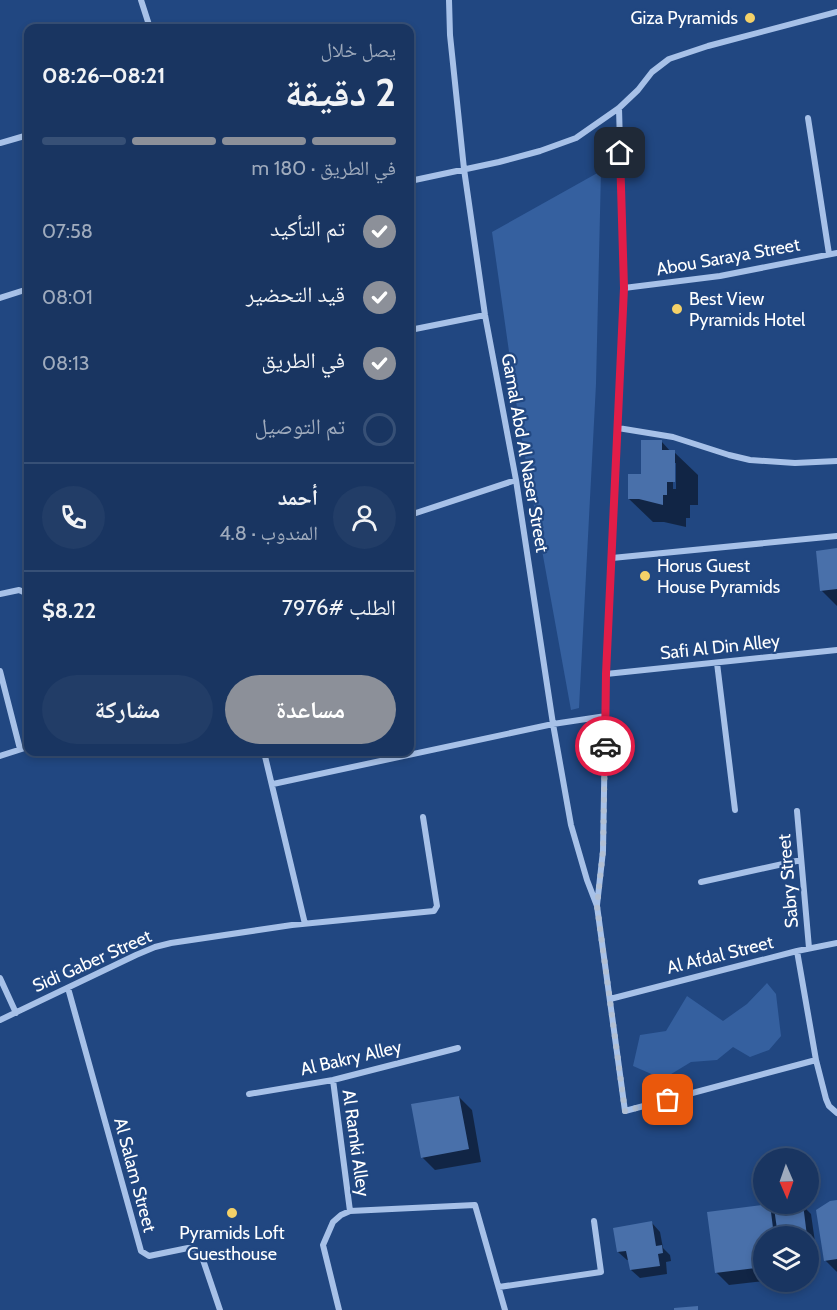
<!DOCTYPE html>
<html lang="ar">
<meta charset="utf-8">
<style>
body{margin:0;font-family:Cabin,"Noto Naskh Arabic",sans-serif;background:#223d67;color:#f1f3f6;direction:rtl;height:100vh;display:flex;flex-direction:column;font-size:22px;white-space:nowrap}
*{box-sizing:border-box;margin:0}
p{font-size:20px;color:#9fabbd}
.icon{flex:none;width:33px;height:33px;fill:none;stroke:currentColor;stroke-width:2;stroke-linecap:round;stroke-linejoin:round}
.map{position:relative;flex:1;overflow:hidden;direction:ltr}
.panel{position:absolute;left:24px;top:24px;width:390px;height:732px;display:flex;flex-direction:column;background:#193561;border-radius:12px;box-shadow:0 3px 9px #0003,0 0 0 2px #375076;direction:rtl}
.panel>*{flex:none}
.needle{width:39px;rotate:178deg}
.buttons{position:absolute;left:753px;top:1148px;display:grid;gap:12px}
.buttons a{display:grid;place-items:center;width:66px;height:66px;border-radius:50%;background:#193561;box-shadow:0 3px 9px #0003,0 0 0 2px #375076;font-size:30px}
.pin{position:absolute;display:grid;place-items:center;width:51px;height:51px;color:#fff;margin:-26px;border-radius:12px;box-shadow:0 3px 9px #0006}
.courier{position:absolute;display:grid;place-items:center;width:60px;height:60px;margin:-30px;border:4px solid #e11d48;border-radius:50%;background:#fff;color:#222;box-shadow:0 2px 8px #0007}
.headline em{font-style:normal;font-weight:700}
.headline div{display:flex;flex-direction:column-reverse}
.headline{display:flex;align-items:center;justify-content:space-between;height:102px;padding:0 18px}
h1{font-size:39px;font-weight:700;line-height:45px}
.bar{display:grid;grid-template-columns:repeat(4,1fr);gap:9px 6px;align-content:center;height:72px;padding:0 18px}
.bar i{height:8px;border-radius:4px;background:#375076}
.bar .selected{background:#8c9099}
.bar p{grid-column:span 4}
.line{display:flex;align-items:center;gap:15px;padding:0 18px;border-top:2px solid #375076}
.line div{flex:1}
.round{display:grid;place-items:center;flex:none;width:63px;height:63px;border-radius:32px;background:#223d67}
ol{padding:0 18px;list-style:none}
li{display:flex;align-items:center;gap:18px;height:66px}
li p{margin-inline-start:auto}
li .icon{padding:6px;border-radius:50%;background:#8c9099;color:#fff;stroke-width:4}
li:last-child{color:#9fabbd}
li i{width:33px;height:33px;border:3px solid #375076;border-radius:50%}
.button{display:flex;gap:12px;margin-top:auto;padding:12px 18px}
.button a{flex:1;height:69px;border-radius:36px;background:#8c9099;color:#fff;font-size:24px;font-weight:700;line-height:69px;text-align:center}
.button a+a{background:#223d67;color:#f1f3f6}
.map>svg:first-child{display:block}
.green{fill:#35609f}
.shadow{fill:#0007;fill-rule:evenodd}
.building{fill:#4970aa}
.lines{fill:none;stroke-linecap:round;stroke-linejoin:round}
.street{stroke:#a7c1e8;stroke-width:6}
.done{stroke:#b1bfd3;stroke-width:6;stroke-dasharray:0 10.8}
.route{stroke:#e11d48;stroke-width:8}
.poi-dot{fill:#f4d168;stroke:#214781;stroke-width:2}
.labels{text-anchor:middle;stroke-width:4.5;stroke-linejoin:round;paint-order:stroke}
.poi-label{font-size:18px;fill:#fff;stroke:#214781;text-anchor:start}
.street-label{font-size:18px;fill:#fff;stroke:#214781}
</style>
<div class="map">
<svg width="837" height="1310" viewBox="0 0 837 1310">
<rect width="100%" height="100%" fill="#214781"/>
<path class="green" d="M601,171L596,384L579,708L571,710L520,429L492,232Z
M767,983L776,994L781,1036L769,1050L750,1057L733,1047L717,1060L691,1062L663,1079L633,1066L640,1035L666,1031L687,996L723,1021L747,1004Z"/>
<path class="shadow" d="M662,442L671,452H674L698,475V505H690V518H686V527L664,522H653L629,499ZM673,463H676V489H673Z
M837,550V606L821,590Z
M459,1097L472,1110L481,1162L435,1170L422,1157Z
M837,1201V1272L825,1260Z
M770,1206L777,1213L803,1206L811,1214L818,1263L808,1264V1236H764V1281L729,1285L716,1272Z
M652,1223L660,1232L663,1248L670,1255L671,1261L666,1262L667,1274L640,1278L631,1270L629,1260H627L618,1252Z"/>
<path class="building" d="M641,440H662V450H675V482H667V495H663V505L639,499H628V474H641Z
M837,548V589L820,591L816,551Z
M459,1096L469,1149L421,1158L411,1104Z
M837,1200V1259L824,1261L816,1210L830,1201Z
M770,1204L774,1236H764V1267L715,1273L707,1212Z
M803,1204L807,1236H778L774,1208Z
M652,1221L656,1246L662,1245L663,1253L658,1254L660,1266L630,1270L626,1251L617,1252L613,1228Z
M698,1306V1310H674V1308Z"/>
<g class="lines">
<path class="street" d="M141,0L150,28
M449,0L450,35L464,169L485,315L516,480L553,724L571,825L587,880L597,906L625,1111L816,1060
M808,118L829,254
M0,143L28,135
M410,181L499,162L540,151L576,138L619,108L638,90L652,72L669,59L708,46L837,12
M624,288L720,276L837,253
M0,298L28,289
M410,330L485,315
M618,428L673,437L729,455L750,460L795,463L837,461
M410,515L516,480
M612,558L837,536
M0,594L19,590L28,594
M717,663L735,810
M0,671L20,749
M606,674L837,650
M264,752L305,924
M0,756L28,747
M273,784L553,724L606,716
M797,811L809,948
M701,882L801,860
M597,905L603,851L606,674L624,288L619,108
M797,951L816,1060L826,1099L829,1106L837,1113
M0,978L16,1013
M68,988L141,1251L149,1256L188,1248L196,1249L201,1254L220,1310
M610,999L797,951L837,943
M0,1020L136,955L155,947L171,943L292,925L434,911L437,906L423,817
M333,1080L350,1211
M249,1094L333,1080L458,1048
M499,1287L601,1272L594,1221
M339,1310L323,1245L333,1222L341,1215L350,1211L475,1205L505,1310"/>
</g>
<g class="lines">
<path class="done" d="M605,746L603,851L597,906L625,1111L668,1100"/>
<path class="route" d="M605,746L606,674L624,288L620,153"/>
</g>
<g class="poi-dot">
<circle cx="750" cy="18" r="6"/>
<circle cx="677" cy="309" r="6"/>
<circle cx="645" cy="576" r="6"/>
<circle cx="232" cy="1213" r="6"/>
</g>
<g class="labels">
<g class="poi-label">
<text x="738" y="24" text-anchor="end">Giza Pyramids</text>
<text x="689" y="305">Best View<tspan x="689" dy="21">Pyramids Hotel</tspan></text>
<text x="657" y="572">Horus Guest<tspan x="657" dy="21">House Pyramids</tspan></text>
<text x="232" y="1239" text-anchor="middle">Pyramids Loft<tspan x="232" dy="21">Guesthouse</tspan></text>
</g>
<g class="street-label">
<text transform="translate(728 257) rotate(-10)" y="6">Abou Saraya Street</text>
<text transform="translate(525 453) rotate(80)" y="6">Gamal Abd Al Naser Street</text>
<text transform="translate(720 647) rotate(-6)" y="6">Safi Al Din Alley</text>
<text transform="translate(788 881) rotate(-95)" y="6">Sabry Street</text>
<text transform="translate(720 955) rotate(-14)" y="6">Al Afdal Street</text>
<text transform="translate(92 961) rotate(-24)" y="6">Sidi Gaber Street</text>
<text transform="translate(351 1058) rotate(-13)" y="6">Al Bakry Alley</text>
<text transform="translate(356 1143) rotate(82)" y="6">Al Ramki Alley</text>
<text transform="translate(135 1175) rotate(75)" y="6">Al Salam Street</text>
</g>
</g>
</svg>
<div class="buttons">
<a><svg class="needle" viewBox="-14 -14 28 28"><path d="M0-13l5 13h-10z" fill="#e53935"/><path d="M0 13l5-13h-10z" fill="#9fabbd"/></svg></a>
<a><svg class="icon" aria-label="layers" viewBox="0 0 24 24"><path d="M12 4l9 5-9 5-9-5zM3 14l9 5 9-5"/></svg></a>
</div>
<div class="pin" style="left:668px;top:1100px;background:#ea580c"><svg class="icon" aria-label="bag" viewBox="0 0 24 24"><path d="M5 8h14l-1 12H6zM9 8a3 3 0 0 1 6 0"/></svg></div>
<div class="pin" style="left:620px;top:153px;background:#1f2937"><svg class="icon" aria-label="home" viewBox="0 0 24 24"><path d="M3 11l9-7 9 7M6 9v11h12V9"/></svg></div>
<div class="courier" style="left:605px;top:746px"><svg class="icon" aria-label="car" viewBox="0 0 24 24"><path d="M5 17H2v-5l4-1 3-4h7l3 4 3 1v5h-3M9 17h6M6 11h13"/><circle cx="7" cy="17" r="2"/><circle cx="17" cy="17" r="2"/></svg></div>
<section class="panel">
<div class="headline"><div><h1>2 دقيقة</h1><p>يصل خلال</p></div><em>08:21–08:26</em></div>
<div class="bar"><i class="selected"></i><i class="selected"></i><i class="selected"></i><i></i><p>في الطريق · 180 m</p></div>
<ol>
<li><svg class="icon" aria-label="check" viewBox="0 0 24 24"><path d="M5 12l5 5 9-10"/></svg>تم التأكيد<p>07:58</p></li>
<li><svg class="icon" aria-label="check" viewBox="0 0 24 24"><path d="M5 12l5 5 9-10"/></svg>قيد التحضير<p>08:01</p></li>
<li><svg class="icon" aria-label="check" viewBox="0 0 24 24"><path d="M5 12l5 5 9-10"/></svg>في الطريق<p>08:13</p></li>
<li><i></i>تم التوصيل</li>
</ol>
<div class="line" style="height:108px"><a class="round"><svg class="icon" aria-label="person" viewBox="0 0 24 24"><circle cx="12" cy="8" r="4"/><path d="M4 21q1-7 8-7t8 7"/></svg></a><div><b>أحمد</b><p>المندوب · 4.8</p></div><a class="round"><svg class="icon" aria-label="phone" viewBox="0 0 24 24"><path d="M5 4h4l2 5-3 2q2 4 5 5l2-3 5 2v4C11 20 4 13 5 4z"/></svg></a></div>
<div class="line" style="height:78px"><div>الطلب #7976</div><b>$8.22</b></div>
<div class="button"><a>مساعدة</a><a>مشاركة</a></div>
</section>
</div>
